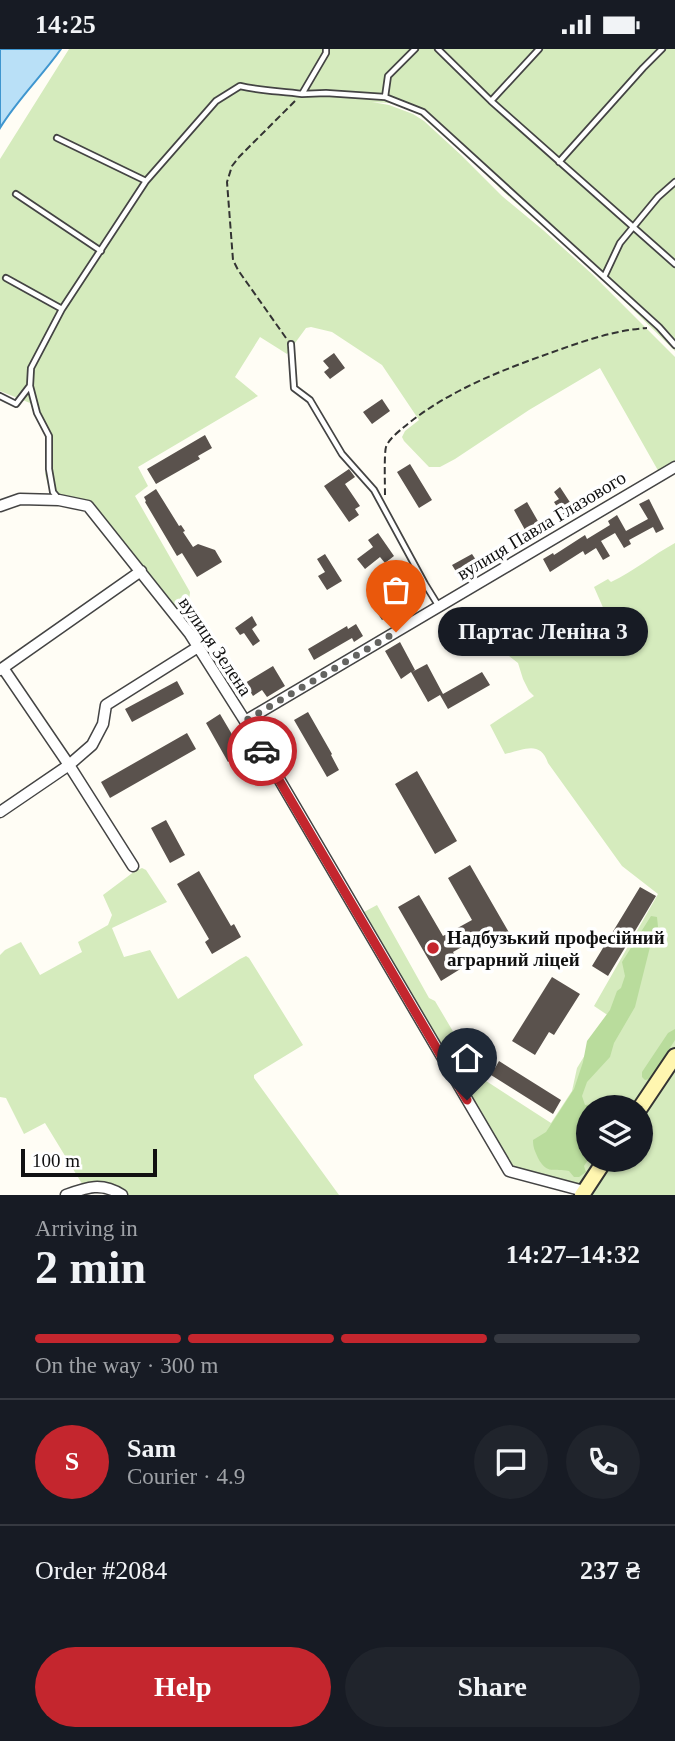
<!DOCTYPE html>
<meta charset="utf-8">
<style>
body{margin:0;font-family:"Times New Roman",serif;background:#20242c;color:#f1f3f6;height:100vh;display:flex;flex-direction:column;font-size:26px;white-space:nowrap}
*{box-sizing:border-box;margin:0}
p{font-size:23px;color:#9ea1a6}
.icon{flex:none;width:38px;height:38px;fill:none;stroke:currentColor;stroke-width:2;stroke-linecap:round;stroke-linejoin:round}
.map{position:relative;height:1146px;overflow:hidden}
.details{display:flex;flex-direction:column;background:#171b24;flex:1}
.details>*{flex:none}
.tools{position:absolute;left:576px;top:1046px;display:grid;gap:14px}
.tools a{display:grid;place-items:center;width:77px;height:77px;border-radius:50%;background:#171b24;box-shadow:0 2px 5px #0004;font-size:35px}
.scale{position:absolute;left:21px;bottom:18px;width:136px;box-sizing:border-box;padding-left:7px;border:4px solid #111;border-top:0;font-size:19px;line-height:24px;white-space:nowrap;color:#111;-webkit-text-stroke:5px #fff;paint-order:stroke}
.pin{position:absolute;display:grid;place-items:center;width:60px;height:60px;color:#fff;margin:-72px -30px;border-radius:50% 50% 50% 0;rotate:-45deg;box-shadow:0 0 7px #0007}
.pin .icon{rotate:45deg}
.courier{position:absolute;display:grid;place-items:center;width:70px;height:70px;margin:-35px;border:5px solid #c4262e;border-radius:50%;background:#fff;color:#222;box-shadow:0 2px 9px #0007}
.bubble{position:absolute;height:49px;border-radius:24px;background:#171b24;box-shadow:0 2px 5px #0004;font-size:23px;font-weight:700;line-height:49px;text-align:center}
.head em{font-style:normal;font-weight:700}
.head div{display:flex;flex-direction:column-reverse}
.head{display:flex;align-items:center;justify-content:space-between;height:119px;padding:0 35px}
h1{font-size:46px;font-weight:700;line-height:52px}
.bar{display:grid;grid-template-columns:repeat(4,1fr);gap:10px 7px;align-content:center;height:84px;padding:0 35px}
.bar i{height:9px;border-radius:5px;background:#363941}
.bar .current{background:#c4262e}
.bar p{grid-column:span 4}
.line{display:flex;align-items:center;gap:18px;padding:0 35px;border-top:2px solid #363941}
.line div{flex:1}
.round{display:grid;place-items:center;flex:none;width:74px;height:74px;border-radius:37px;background:#20242c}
.cta{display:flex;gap:14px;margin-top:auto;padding:14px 35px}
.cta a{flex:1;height:80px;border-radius:42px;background:#c4262e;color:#fff;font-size:28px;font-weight:700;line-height:80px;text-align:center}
.cta a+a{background:#20242c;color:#f1f3f6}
.status{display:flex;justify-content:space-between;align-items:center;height:49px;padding:0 35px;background:#171b24;direction:ltr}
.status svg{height:19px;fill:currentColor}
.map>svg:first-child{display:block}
.green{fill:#d5ebbd}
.forest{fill:#b9dc9c}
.water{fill:#b9e0f7;stroke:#3f96cf;stroke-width:2}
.building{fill:#5a524d}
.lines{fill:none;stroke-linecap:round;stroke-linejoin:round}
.service-casing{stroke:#444;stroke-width:8}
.minor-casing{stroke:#444;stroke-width:13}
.secondary-casing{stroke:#333;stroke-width:18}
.path{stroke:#333;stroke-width:2;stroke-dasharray:7 3.5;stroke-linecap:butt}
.service{stroke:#fff;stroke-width:4.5}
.minor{stroke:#fff;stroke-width:10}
.secondary{stroke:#fff6b0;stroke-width:14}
.done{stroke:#646461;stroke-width:7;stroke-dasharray:0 12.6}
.route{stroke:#c4262e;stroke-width:9}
.poi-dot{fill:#c4262e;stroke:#fff;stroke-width:2.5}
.labels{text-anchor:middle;stroke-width:7;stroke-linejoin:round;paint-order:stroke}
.street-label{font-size:19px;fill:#111;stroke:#fff}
.poi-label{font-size:19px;font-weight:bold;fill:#111;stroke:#fff;text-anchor:start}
</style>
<div class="status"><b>14:25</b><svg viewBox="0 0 49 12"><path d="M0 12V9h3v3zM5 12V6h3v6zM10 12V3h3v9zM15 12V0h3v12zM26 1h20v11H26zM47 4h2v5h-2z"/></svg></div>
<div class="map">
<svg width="675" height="1146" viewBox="0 0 675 1146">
<rect width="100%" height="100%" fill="#fffdf5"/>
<path class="green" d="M69,0H675V302L594,222L505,144L471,111L407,55L372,53L389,56L413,65L424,72L461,106L502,147L543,181L592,225L675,308V416L660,425L600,319L529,361L455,410L440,418H429L404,392L402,388L405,382L419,371L382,316L332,283L311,278L306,279L287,305L260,288L235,328L258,347L138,418L148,437L135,447L190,543L189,552L178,562H174L94,469L83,461L55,449L50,443L45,425L48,414V387L38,366L30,354L0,342V110Z
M675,494V1000L636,1059H588V1111H601L579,1137L514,1121L363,867L364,863L377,856L429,949L435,952L480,1028L551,1074L572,1042L577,1019L609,967L594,957L658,845L622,817L548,714C540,691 524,701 505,705L490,676L534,647L529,642L523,630L518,614L509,607L490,602L479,591L531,566L554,601L578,586L576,579L605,563L594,538L608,530L611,533C634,522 653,506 675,494Z
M142,819L146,821L167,853L112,879L124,908L150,901L178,950L240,910L246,907L249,909L303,996L254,1026V1029L339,1146H120L84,1138L45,1074L24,1085L6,1049L0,1048V906L5,901L21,893L40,926L82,903L78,893L108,876L112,866L103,846L135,822Z
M675,1019V1146H591L614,1111H640L641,1071Z"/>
<path class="forest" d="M651,867L657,868L658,878L650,898L635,958L614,994L610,1008L587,1033L582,1047L585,1056L594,1055L596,1057V1059H588V1111L584,1117L586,1123L579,1128H574L569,1122C554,1119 547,1126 538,1109C535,1102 533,1099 533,1091L546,1083L574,1040L583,1013L587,992L610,961L617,942L621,939L625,927L622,913Z
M675,980V991L650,1030L645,1031L642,1028V1023L668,984Z"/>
<path class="water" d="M0,0H61C42,27 17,51 0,79Z"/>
<path class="building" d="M334,304L345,319L330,330L324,323L329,319L323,312Z
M382,350L390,362L372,375L363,363Z
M205,386L212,399L198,407L200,410L156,435L147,420Z
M410,415L432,451L419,459L397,423Z
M349,420L355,428L345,435L360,457L355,460L359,466L349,473L324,437Z
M560,438L575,461L564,469L554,453L559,450L554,443Z
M156,440L179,477L181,476L185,482L183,483L193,498L198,495L215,501L222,513L197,528L182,504L177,507L145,453L146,452L144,448Z
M649,450L664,480L656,484L653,478L629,491L631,495L624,499L615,484L601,492L610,507L603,511L596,499L585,506L583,502L550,523L543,510L553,504L554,506L585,486L587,490L610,476L608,472L617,466L626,482L648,470L639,455Z
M527,453L539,474L543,472L548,480L530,490L514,461Z
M378,484L394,507L385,514L380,508L365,520L357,510L373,498L368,491Z
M325,505L342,532L327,541L318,527L325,523L317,510Z
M472,505L480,517L460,529L452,516Z
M416,537L422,547L382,571L376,562Z
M252,567L257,576L252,580L260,592L253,597L244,584L240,586L235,579Z
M356,575L363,587L354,593L352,589L314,611L308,600L347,577L348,580Z
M400,593L415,621L412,623L427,615L443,645L482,623L490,636L448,660L440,646L428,653L411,623L401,630L385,602Z
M273,617L285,637L267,648L262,641L253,647L245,634Z
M177,632L184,645L132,673L125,660Z
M308,663L332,705L331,706L339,721L327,728L294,671Z
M220,665L243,704L228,713L206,674Z
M187,684L196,700L110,749L101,733Z
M417,722L457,792L435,805L395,735Z
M166,771L185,806L170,814L151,779Z
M470,816L511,887L489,900L481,887L453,903L462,919L441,932L398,858L419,846L443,887L472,871L448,829Z
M199,822L231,877L234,875L241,888L212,905L205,893L209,890L177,835Z
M640,838L656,847L608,927L592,917Z
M552,928L580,945L554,986L549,983L535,1006L512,992Z
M499,1012L561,1051L553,1065L491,1026Z"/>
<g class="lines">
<defs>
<path id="service" d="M326,0V4L302,45L326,44L385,48L423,63L659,278L675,296
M438,0L491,52L675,215
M385,48L388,27L415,0
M491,52L539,0
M57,89L146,132
M559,113L643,19L662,0
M16,145L101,202
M604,228L620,194L658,148L675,133
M6,229L62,260
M291,295L294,339L310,351L342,405L374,441L425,535L438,556
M0,347L16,355L29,338
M58,449L53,443L49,420V387L37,364L30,337L31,319L62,260L146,132L216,52L240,37C261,42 281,42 302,45"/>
<path id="minor" d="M0,457L20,450L59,451L88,457L190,585L245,672L509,1122L584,1142
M3,619L69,716L133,817
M0,621L141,522
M245,672L675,418
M0,763L69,716L92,696L103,675L106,656L198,598
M66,1146C87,1138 102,1133 122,1146"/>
<path id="secondary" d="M640,1059L675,1007
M582,1146L605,1111"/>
</defs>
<use href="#service" class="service-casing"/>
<use href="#minor" class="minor-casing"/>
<use href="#secondary" class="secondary-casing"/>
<path class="path" d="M286,289L238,221L233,211L227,133L232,117L239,108L296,51
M385,446C385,437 384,404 386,398C389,390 398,383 404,378C447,342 502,321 553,303C583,292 616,281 647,279"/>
<use href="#service" class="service"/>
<use href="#minor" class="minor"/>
<use href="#secondary" class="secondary"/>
</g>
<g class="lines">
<path class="done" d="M262,702L245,672L396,583"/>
<path class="route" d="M262,702L467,1051"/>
</g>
<circle class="poi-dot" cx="433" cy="899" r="7"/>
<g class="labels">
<g class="street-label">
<text transform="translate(541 476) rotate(-31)" y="7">вулиця Павла Глазового</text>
<text transform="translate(216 597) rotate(56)" y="7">вулиця Зелена</text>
</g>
<g class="poi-label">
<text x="447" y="895">Надбузький професійний<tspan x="447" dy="22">аграрний ліцей</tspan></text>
</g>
</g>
</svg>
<div class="tools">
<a><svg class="icon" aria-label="layers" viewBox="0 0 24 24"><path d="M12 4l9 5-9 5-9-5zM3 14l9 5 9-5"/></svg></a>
</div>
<div class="scale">100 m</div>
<div class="pin" style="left:396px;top:583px;background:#ea580c"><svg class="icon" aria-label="bag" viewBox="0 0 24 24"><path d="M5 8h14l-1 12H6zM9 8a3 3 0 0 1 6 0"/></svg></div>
<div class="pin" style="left:467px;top:1051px;background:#1f2937"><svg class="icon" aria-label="home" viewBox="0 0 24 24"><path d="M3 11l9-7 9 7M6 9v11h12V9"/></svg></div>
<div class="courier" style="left:262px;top:702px"><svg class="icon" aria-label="car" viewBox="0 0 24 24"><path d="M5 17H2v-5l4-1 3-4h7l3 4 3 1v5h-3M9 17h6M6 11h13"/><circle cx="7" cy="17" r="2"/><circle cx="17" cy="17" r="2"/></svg></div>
<div class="bubble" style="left:438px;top:558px;width:210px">Партас Леніна 3</div>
</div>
<section class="details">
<div class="head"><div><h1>2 min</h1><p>Arriving in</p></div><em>14:27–14:32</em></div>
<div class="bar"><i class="current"></i><i class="current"></i><i class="current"></i><i></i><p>On the way · 300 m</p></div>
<div class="line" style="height:126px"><b class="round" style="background:#c4262e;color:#fff">S</b><div><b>Sam</b><p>Courier · 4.9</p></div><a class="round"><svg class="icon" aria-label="chat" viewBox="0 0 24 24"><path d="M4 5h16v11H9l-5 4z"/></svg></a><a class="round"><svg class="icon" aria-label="phone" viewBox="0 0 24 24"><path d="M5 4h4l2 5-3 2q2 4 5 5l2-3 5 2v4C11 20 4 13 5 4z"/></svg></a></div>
<div class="line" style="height:91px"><div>Order #2084</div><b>237 ₴</b></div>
<div class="cta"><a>Help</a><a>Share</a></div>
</section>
